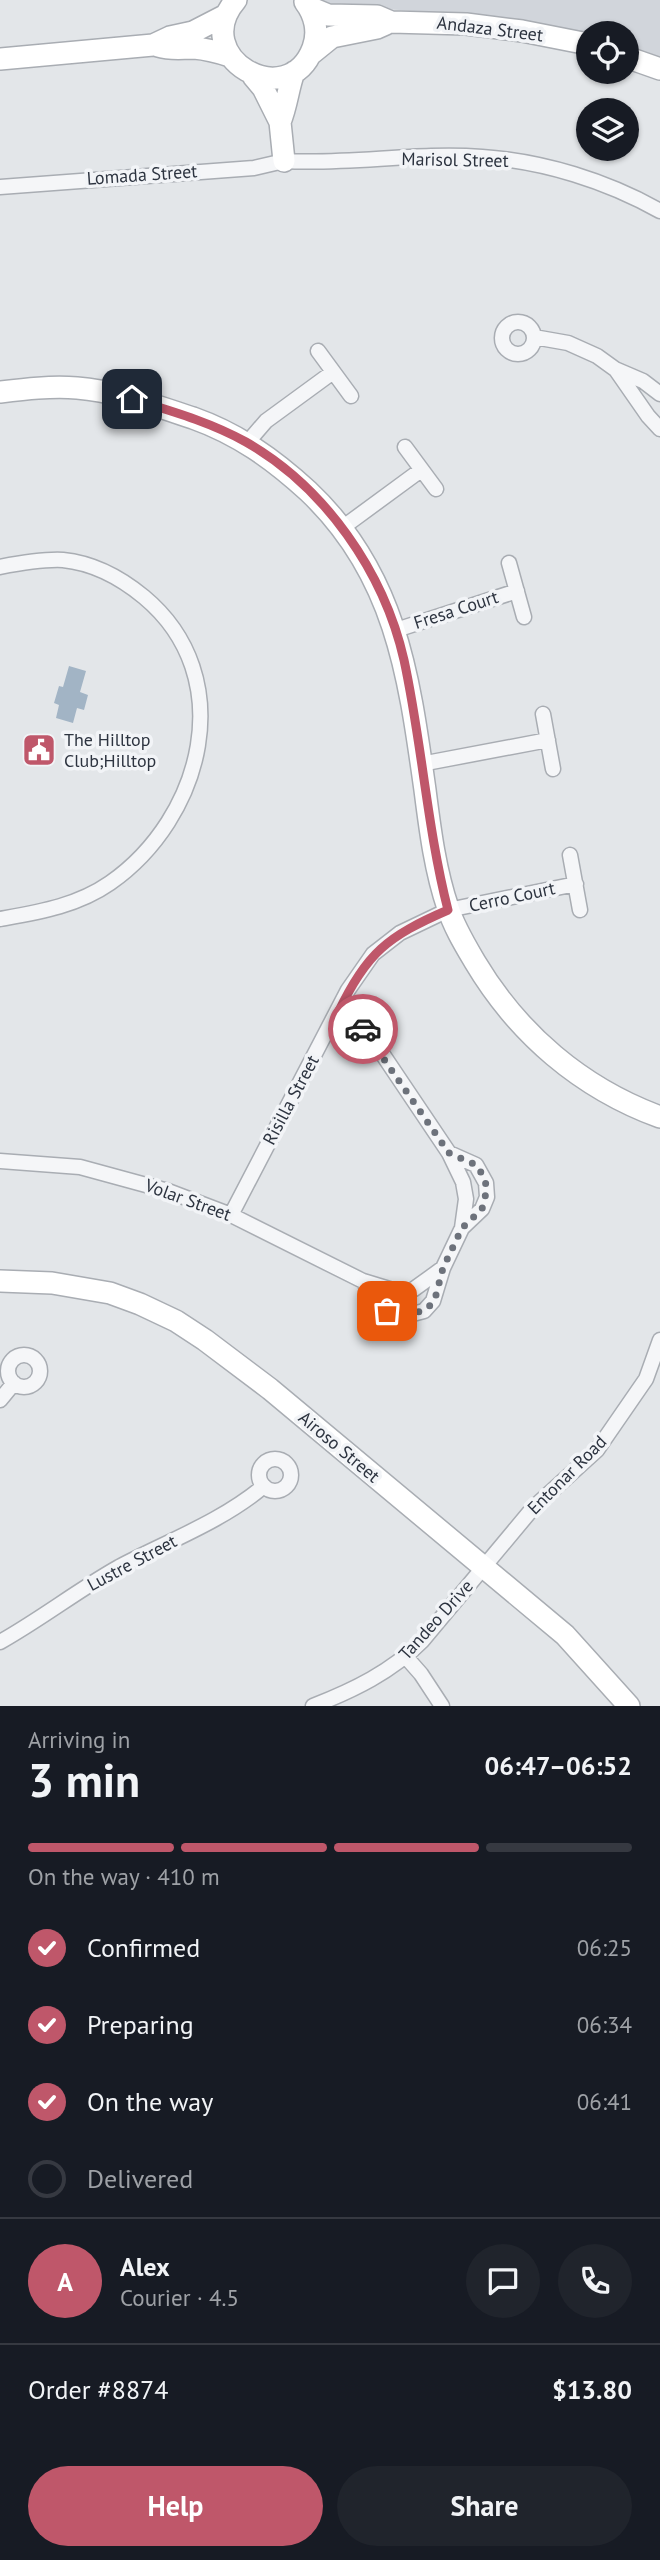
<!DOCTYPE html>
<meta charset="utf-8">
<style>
body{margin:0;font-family:"PT Sans",sans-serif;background:#20242c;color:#f1f3f6;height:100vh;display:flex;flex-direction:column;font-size:26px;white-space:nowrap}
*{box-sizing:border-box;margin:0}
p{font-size:23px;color:#9ea1a6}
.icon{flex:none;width:38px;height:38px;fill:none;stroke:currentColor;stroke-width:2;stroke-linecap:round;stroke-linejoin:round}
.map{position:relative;height:1706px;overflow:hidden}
.details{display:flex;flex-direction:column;background:#171b24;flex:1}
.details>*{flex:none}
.fabs{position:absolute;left:576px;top:21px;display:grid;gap:14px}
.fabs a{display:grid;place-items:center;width:63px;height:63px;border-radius:50%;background:#171b24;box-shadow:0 2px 5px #0004;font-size:35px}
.pin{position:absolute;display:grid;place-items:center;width:60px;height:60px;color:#fff;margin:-30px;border-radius:14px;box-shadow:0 4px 10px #0006}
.courier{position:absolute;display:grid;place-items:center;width:70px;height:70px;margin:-35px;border:5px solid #bf576a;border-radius:50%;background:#fff;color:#222;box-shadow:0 2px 9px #0007}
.summary em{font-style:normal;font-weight:800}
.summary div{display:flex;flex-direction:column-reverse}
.summary{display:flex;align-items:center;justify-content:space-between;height:119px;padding:0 28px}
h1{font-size:46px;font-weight:800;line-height:52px}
.bar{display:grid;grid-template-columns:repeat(4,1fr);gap:10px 7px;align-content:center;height:84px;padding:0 28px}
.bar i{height:9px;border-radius:5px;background:#363941}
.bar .selected{background:#bf576a}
.bar p{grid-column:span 4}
.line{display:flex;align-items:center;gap:18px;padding:0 28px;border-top:2px solid #363941}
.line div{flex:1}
.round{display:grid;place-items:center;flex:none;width:74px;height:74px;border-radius:37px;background:#20242c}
ol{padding:0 28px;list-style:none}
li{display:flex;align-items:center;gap:21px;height:77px}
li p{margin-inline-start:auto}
li .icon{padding:7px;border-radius:50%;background:#bf576a;color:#fff;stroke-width:4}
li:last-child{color:#9ea1a6}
li i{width:38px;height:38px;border:4px solid #363941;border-radius:50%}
.action{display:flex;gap:14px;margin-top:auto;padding:14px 28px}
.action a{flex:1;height:80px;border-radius:42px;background:#bf576a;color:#fff;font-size:28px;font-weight:800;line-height:80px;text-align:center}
.action a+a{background:#20242c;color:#f1f3f6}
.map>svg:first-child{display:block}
.built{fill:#d1d5db}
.water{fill:#a2b4c5}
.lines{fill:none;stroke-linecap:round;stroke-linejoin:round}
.street-casing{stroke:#a9adb3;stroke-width:17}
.secondary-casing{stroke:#a9adb3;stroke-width:24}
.street{stroke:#f5f6f8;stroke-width:14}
.secondary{stroke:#fff;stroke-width:21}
.done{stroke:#6d727b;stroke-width:7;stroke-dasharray:0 12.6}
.route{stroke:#bf576a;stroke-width:9}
.labels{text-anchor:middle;stroke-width:7;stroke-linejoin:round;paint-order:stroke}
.street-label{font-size:18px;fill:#2d3440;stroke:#f2f4f7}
.poi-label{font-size:18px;fill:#2d3440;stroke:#f2f4f7;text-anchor:start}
</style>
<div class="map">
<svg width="660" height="1706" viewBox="0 0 660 1706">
<rect width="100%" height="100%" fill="#e3e6e9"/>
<path class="built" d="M312,0H660V58L627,45L626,33H588V35L519,19L386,9L345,11Z"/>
<path class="water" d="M69,666L86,671L80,692L88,695L84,710L77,708L73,723L56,718L59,705L54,703L59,686L63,687Z"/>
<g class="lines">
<defs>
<path id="street" d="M0,187L254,168L284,161C350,165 416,152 482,157C543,161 607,181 660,211
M502 338a16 16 0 1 1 32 0a16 16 0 1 1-32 0Z
M534,337L568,343L597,356L615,369L643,381L660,394
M318,351L351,396
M616,370L648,416L660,429
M247,443L266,421L333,372
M405,447L436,489
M342,528L421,470
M509,563L524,617
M0,567C20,563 42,559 63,560C93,563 121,578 144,597C240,677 203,818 110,883C77,906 39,912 0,919
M396,630L517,591
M543,714L553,769
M421,764L548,740
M570,855L580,910
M338,1012L359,1024L369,1034L449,1153L463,1182L466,1199L462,1228L443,1268L433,1301L424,1311L405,1316L387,1311L378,1304L363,1281
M449,1153L476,1165L486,1183L487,1197L482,1209L462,1228
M0,1161L80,1167L168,1191L231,1215L363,1281L399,1292L414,1289L443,1268
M231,1215L348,990L373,954L400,933L448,910L576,884
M8 1371a16 16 0 1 1 32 0a16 16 0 1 1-32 0Z
M0,1400L14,1383
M259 1475a16 16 0 1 1 32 0a16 16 0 1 1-32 0Z
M0,1642C41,1619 78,1590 119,1567C168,1541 221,1522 264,1486
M406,1657L421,1674L442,1706
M313,1706C354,1690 391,1672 422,1641L533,1508L597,1450L646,1379L660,1340"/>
<path id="secondary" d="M236,0C187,57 288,115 313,48C319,32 315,15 305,2
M309,7L328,15L377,16L391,22L466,24L522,31L588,44
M158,46C171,50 181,48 194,48C207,49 218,52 230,56
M311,54L332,37L377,28L386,24
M626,57L660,69
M0,59L153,45L170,37L193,32L226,15
M253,76L263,88L280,122L284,161
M280,122C287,105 288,88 294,72
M0,392C25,389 51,386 77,388C116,391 156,406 193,418C238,434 273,459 308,491C396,574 409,676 425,790C430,829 435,870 448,908C454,927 465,945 475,962C518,1034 581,1088 660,1117
M0,1281L52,1283L110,1293L140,1304L176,1321L205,1340L270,1389L565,1635L629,1706"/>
</defs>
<use href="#street" class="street-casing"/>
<use href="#secondary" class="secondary-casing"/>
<use href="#street" class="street"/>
<use href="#secondary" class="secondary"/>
</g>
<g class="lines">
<path class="done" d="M363,1029L449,1153L476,1165L484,1177L487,1189L482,1209L462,1228L443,1268L436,1295L429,1307L410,1316L387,1311"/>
<path class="route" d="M132,399C171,411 210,422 246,442C325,487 384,572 404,660C422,743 427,828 448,910C388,936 366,953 338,1013L363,1029"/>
</g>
<defs>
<symbol id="civic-square" viewBox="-11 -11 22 22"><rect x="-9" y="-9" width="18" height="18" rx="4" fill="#bf576a" stroke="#f2f4f7"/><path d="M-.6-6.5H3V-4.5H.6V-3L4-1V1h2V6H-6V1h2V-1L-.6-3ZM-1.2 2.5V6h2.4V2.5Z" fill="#fff"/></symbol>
</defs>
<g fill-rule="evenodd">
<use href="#civic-square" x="20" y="731" width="38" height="38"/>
</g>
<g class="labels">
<g class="street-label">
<text transform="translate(490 29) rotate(7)" y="6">Andaza Street</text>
<text transform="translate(455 160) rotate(1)" y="6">Marisol Street</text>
<text transform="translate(142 175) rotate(-4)" y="6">Lomada Street</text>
<text transform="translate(456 610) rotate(-18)" y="6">Fresa Court</text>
<text transform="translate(512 897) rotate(-12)" y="6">Cerro Court</text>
<text transform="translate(291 1100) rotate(-62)" y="6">Risilla Street</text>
<text transform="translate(188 1200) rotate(20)" y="6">Volar Street</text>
<text transform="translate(339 1447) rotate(40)" y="6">Airoso Street</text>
<text transform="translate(567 1475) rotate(-45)" y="6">Entonar Road</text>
<text transform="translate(132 1563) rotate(-28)" y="6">Lustre Street</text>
<text transform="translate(436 1620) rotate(-48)" y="6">Tandeo Drive</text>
</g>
<g class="poi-label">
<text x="64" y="746">The Hilltop<tspan x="64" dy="21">Club;Hilltop</tspan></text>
</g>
</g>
</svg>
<div class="fabs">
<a><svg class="icon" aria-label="locate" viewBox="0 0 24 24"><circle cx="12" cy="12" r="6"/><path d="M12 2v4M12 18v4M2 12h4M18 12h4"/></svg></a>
<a><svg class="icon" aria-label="layers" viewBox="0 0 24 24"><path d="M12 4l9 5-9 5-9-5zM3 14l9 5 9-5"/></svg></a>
</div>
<div class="pin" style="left:387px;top:1311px;background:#ea580c"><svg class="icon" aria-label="bag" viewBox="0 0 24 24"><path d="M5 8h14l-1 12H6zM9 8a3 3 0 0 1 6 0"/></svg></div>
<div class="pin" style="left:132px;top:399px;background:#1f2937"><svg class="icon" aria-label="home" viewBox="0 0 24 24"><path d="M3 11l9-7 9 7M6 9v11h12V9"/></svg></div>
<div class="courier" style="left:363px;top:1029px"><svg class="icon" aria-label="car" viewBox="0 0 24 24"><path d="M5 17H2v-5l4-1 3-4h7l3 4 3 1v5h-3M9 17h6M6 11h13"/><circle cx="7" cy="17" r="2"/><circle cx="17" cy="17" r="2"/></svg></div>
</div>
<section class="details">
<div class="summary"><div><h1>3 min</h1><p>Arriving in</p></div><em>06:47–06:52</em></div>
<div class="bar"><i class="selected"></i><i class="selected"></i><i class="selected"></i><i></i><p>On the way · 410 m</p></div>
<ol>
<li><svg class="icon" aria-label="check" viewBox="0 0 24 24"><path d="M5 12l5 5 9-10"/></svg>Confirmed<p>06:25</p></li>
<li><svg class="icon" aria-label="check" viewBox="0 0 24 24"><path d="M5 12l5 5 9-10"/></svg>Preparing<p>06:34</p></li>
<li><svg class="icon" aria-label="check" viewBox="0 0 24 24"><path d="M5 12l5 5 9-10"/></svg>On the way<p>06:41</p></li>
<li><i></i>Delivered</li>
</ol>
<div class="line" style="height:126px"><b class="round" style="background:#bf576a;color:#fff">A</b><div><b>Alex</b><p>Courier · 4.5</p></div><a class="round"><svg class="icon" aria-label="chat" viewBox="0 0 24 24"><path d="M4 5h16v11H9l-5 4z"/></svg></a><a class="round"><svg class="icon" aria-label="phone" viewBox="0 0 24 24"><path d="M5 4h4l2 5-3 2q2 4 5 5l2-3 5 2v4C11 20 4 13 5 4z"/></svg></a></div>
<div class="line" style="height:91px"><div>Order #8874</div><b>$13.80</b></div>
<div class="action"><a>Help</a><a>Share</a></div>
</section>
